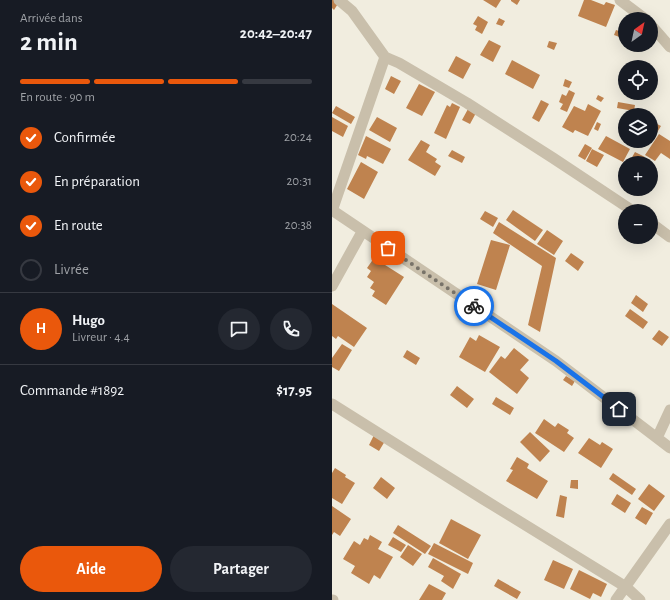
<!DOCTYPE html>
<html lang="fr">
<meta charset="utf-8">
<style>
body{margin:0;font-family:"Alegreya Sans",sans-serif;background:#242831;color:#f1f3f6;height:100vh;display:flex;flex-direction:column;font-size:15px;white-space:nowrap}
*{box-sizing:border-box;margin:0}
p{font-size:13px;color:#9ea1a6}
.icon{flex:none;width:22px;height:22px;fill:none;stroke:currentColor;stroke-width:2;stroke-linecap:round;stroke-linejoin:round}
.map{position:relative;flex:1;overflow:hidden}
.drawer{display:flex;flex-direction:column;background:#171b24;width:332px}
.drawer>*{flex:none}
.needle{width:26px;rotate:33deg}
.fabs{position:absolute;left:286px;top:12px;display:grid;gap:8px}
.fabs a{display:grid;place-items:center;width:40px;height:40px;border-radius:50%;background:#171b24;box-shadow:0 4px 16px #0002;font-size:20px}
.pin{position:absolute;display:grid;place-items:center;width:34px;height:34px;color:#fff;margin:-17px;border-radius:8px;box-shadow:0 2px 6px #0006}
.courier{position:absolute;display:grid;place-items:center;width:40px;height:40px;margin:-20px;border:3px solid #1a73e8;border-radius:50%;background:#fff;color:#222;box-shadow:0 1px 5px #0007}
.overview em{font-style:normal;font-weight:700}
.overview div{display:flex;flex-direction:column-reverse}
.overview{display:flex;align-items:center;justify-content:space-between;height:68px;padding:0 20px}
h1{font-size:26px;font-weight:700;line-height:30px}
.bar{display:grid;grid-template-columns:repeat(4,1fr);gap:6px 4px;align-content:center;height:48px;padding:0 20px}
.bar i{height:5px;border-radius:3px;background:#363941}
.bar .current{background:#ea580c}
.bar p{grid-column:span 4}
.line{display:flex;align-items:center;gap:10px;padding:0 20px;border-top:1px solid #363941}
.line div{flex:1}
.round{display:grid;place-items:center;flex:none;width:42px;height:42px;border-radius:21px;background:#242831}
ol{padding:0 20px;list-style:none}
li{display:flex;align-items:center;gap:12px;height:44px}
li p{margin-inline-start:auto}
li .icon{padding:4px;border-radius:50%;background:#ea580c;color:#fff;stroke-width:4}
li:last-child{color:#9ea1a6}
li i{width:22px;height:22px;border:2px solid #363941;border-radius:50%}
.button{display:flex;gap:8px;margin-top:auto;padding:8px 20px}
.button a{flex:1;height:46px;border-radius:24px;background:#ea580c;color:#fff;font-size:16px;font-weight:700;line-height:46px;text-align:center}
.button a+a{background:#242831;color:#f1f3f6}
main{display:flex;flex:1;min-height:0}
.map>svg:first-child{display:block}
.building{fill:#bf834f}
.lines{fill:none;stroke-linecap:round;stroke-linejoin:round}
.minor{stroke:#c9bfab;stroke-width:11}
.done{stroke:#787369;stroke-width:4;stroke-dasharray:0 7.2}
.route{stroke:#1a73e8;stroke-width:5}
</style>
<main>
<section class="drawer">
<div class="overview"><div><h1>2 min</h1><p>Arrivée dans</p></div><em>20:42–20:47</em></div>
<div class="bar"><i class="current"></i><i class="current"></i><i class="current"></i><i></i><p>En route · 90 m</p></div>
<ol>
<li><svg class="icon" aria-label="check" viewBox="0 0 24 24"><path d="M5 12l5 5 9-10"/></svg>Confirmée<p>20:24</p></li>
<li><svg class="icon" aria-label="check" viewBox="0 0 24 24"><path d="M5 12l5 5 9-10"/></svg>En préparation<p>20:31</p></li>
<li><svg class="icon" aria-label="check" viewBox="0 0 24 24"><path d="M5 12l5 5 9-10"/></svg>En route<p>20:38</p></li>
<li><i></i>Livrée</li>
</ol>
<div class="line" style="height:72px"><b class="round" style="background:#ea580c;color:#fff">H</b><div><b>Hugo</b><p>Livreur · 4.4</p></div><a class="round"><svg class="icon" aria-label="chat" viewBox="0 0 24 24"><path d="M4 5h16v11H9l-5 4z"/></svg></a><a class="round"><svg class="icon" aria-label="phone" viewBox="0 0 24 24"><path d="M5 4h4l2 5-3 2q2 4 5 5l2-3 5 2v4C11 20 4 13 5 4z"/></svg></a></div>
<div class="line" style="height:52px"><div>Commande #1892</div><b>$17.95</b></div>
<div class="button"><a>Aide</a><a>Partager</a></div>
</section>
<div class="map">
<svg width="338" height="600" viewBox="0 0 338 600">
<rect width="100%" height="100%" fill="#f1eddf"/>
<path class="building" d="M0,0H3L7,2L2,10L0,8Z
M151,0H169L164,8Z
M179,0H188L185,5L179,1Z
M252,0H259L272,5L274,2L283,5L274,27L246,16Z
M146,16L156,22L150,34L143,30L145,26L141,24Z
M167,18L173,21L170,26L164,24Z
M284,30L293,33V39L282,35Z
M157,40L169,46L161,62L148,55Z
M217,41L225,43L222,50L215,47Z
M124,56L139,64L131,79L116,71Z
M180,60L208,75L201,89L173,74Z
M59,76L69,81L62,94L53,89Z
M233,79L240,82L237,88L231,86Z
M87,84L103,92L90,116L74,108Z
M237,90L243,93L235,112L228,109L231,104L227,102L230,94L234,96Z
M266,95L272,98L269,102L264,99Z
M209,100L217,104L207,122L200,118Z
M286,102L303,105L302,111L285,108Z
M120,103L128,107L114,139L102,133L115,105L118,107Z
M256,104L269,111L256,136L243,130L241,133L230,127L242,106L253,111Z
M4,106L23,117L19,124L0,113Z
M136,109L144,113L138,124L130,120Z
M0,117L16,126L11,137L0,131Z
M45,117L65,128L58,142L37,130Z
M265,122L269,124L266,131L262,129Z
M321,122L329,126L323,136L319,134V126Z
M327,134L338,141V159L329,153L323,161L313,155Z
M34,136L59,149L51,164L35,156L34,159L26,155Z
M274,136L298,149L291,162L266,149Z
M89,140L98,145L94,152L105,159L103,162L109,166L103,176L76,160Z
M253,144L260,148L253,160L246,156Z
M260,149L272,155L265,167L254,161Z
M120,150L133,157L130,163L116,156Z
M303,152L313,157L309,163L299,159Z
M29,162L46,172L32,199L15,189Z
M293,166V177L288,174Z
M181,210L211,230L203,241L174,220Z
M153,211L166,218L161,227L148,219Z
M167,222L224,258L208,332L196,325L210,266L161,233Z
M215,230L231,241L222,255L205,244Z
M159,240L178,245L164,290L145,284Z
M239,253L252,262L246,271L233,261Z
M42,258L72,277L54,305L40,296L43,291L38,288L42,282L35,277L39,271L35,268Z
M304,295L316,304L311,312L299,303Z
M0,304L35,328L22,347L6,336L4,339L0,336Z
M298,309L316,322L311,329L293,316Z
M327,330L337,337L330,346L320,339Z
M147,335L168,347L153,372L127,357L138,337L144,341Z
M10,344L20,350L7,371L0,367V358Z
M182,348L197,360L188,370L197,378L185,394L157,372L169,356L173,359Z
M75,350L88,358L84,365L71,357Z
M234,376L243,381L240,386L231,380Z
M125,386L142,399L135,408L118,395Z
M164,397L182,408L178,415L160,404Z
M212,419L223,427L226,423L237,430L235,433L242,438L232,452L203,433Z
M198,432L218,451L208,462L188,442Z
M42,435L53,441L47,451L37,445Z
M257,438L268,445L270,442L281,449L269,468L246,453Z
M185,457L197,464L195,468L216,481L205,499L174,481L181,470L178,469Z
M3,468L14,475L13,477L23,483L10,504L0,498V473Z
M281,473L304,489L300,495L277,479Z
M49,477L63,488L55,499L41,488Z
M239,480H246V489L238,488Z
M317,484L333,496L322,511L306,499Z
M285,494L299,503L293,513L279,504Z
M228,495L235,497L232,518L224,516Z
M0,506L19,519L8,536L2,532L0,535Z
M310,507L321,513L314,525L303,518Z
M119,519L149,535L136,559L107,543Z
M66,525L99,546L93,554L61,533Z
M38,535L50,542L46,549L61,557L48,579L42,575L37,584L19,573L23,566L11,559L22,541L28,545L32,538L36,540Z
M61,537L74,545L69,552L56,545Z
M102,543L141,563L136,574L96,554Z
M76,545L90,554L81,566L68,557Z
M101,558L129,574L121,589L109,581L112,576L96,567Z
M221,560L241,569L232,589L212,580Z
M247,570L275,584L269,597L261,593L258,599L238,589Z
M166,579L189,592L185,599L162,586Z
M97,584L114,593L110,600H87Z"/>
<g class="lines">
<path class="minor" d="M7,0L20,11L53,57L67,63L135,103L221,158L301,211
M288,0L313,19
M319,25L338,47
M0,210L224,361L338,448
M0,211L53,57
M319,223L338,237
M0,286L30,232
M0,404L151,499L294,587L308,600
M325,438L338,410
M0,600H1
M284,600L338,524"/>
</g>
<g class="lines">
<path class="done" d="M56,248L142,306"/>
<path class="route" d="M142,306L224,361L287,409"/>
</g>
</svg>
<div class="fabs">
<a><svg class="needle" viewBox="-14 -14 28 28"><path d="M0-13l5 13h-10z" fill="#e53935"/><path d="M0 13l5-13h-10z" fill="#9ea1a6"/></svg></a>
<a><svg class="icon" aria-label="locate" viewBox="0 0 24 24"><circle cx="12" cy="12" r="6"/><path d="M12 2v4M12 18v4M2 12h4M18 12h4"/></svg></a>
<a><svg class="icon" aria-label="layers" viewBox="0 0 24 24"><path d="M12 4l9 5-9 5-9-5zM3 14l9 5 9-5"/></svg></a>
<a>+</a>
<a>−</a>
</div>
<div class="pin" style="left:56px;top:248px;background:#ea580c"><svg class="icon" aria-label="bag" viewBox="0 0 24 24"><path d="M5 8h14l-1 12H6zM9 8a3 3 0 0 1 6 0"/></svg></div>
<div class="pin" style="left:287px;top:409px;background:#1f2937"><svg class="icon" aria-label="home" viewBox="0 0 24 24"><path d="M3 11l9-7 9 7M6 9v11h12V9"/></svg></div>
<div class="courier" style="left:142px;top:306px"><svg class="icon" aria-label="bike" viewBox="0 0 24 24"><circle cx="6" cy="16" r="4"/><circle cx="18" cy="16" r="4"/><path d="M6 16l4-8h5l3 8M10 8l3 8H6M13 5h3"/></svg></div>
</div>
</main>
